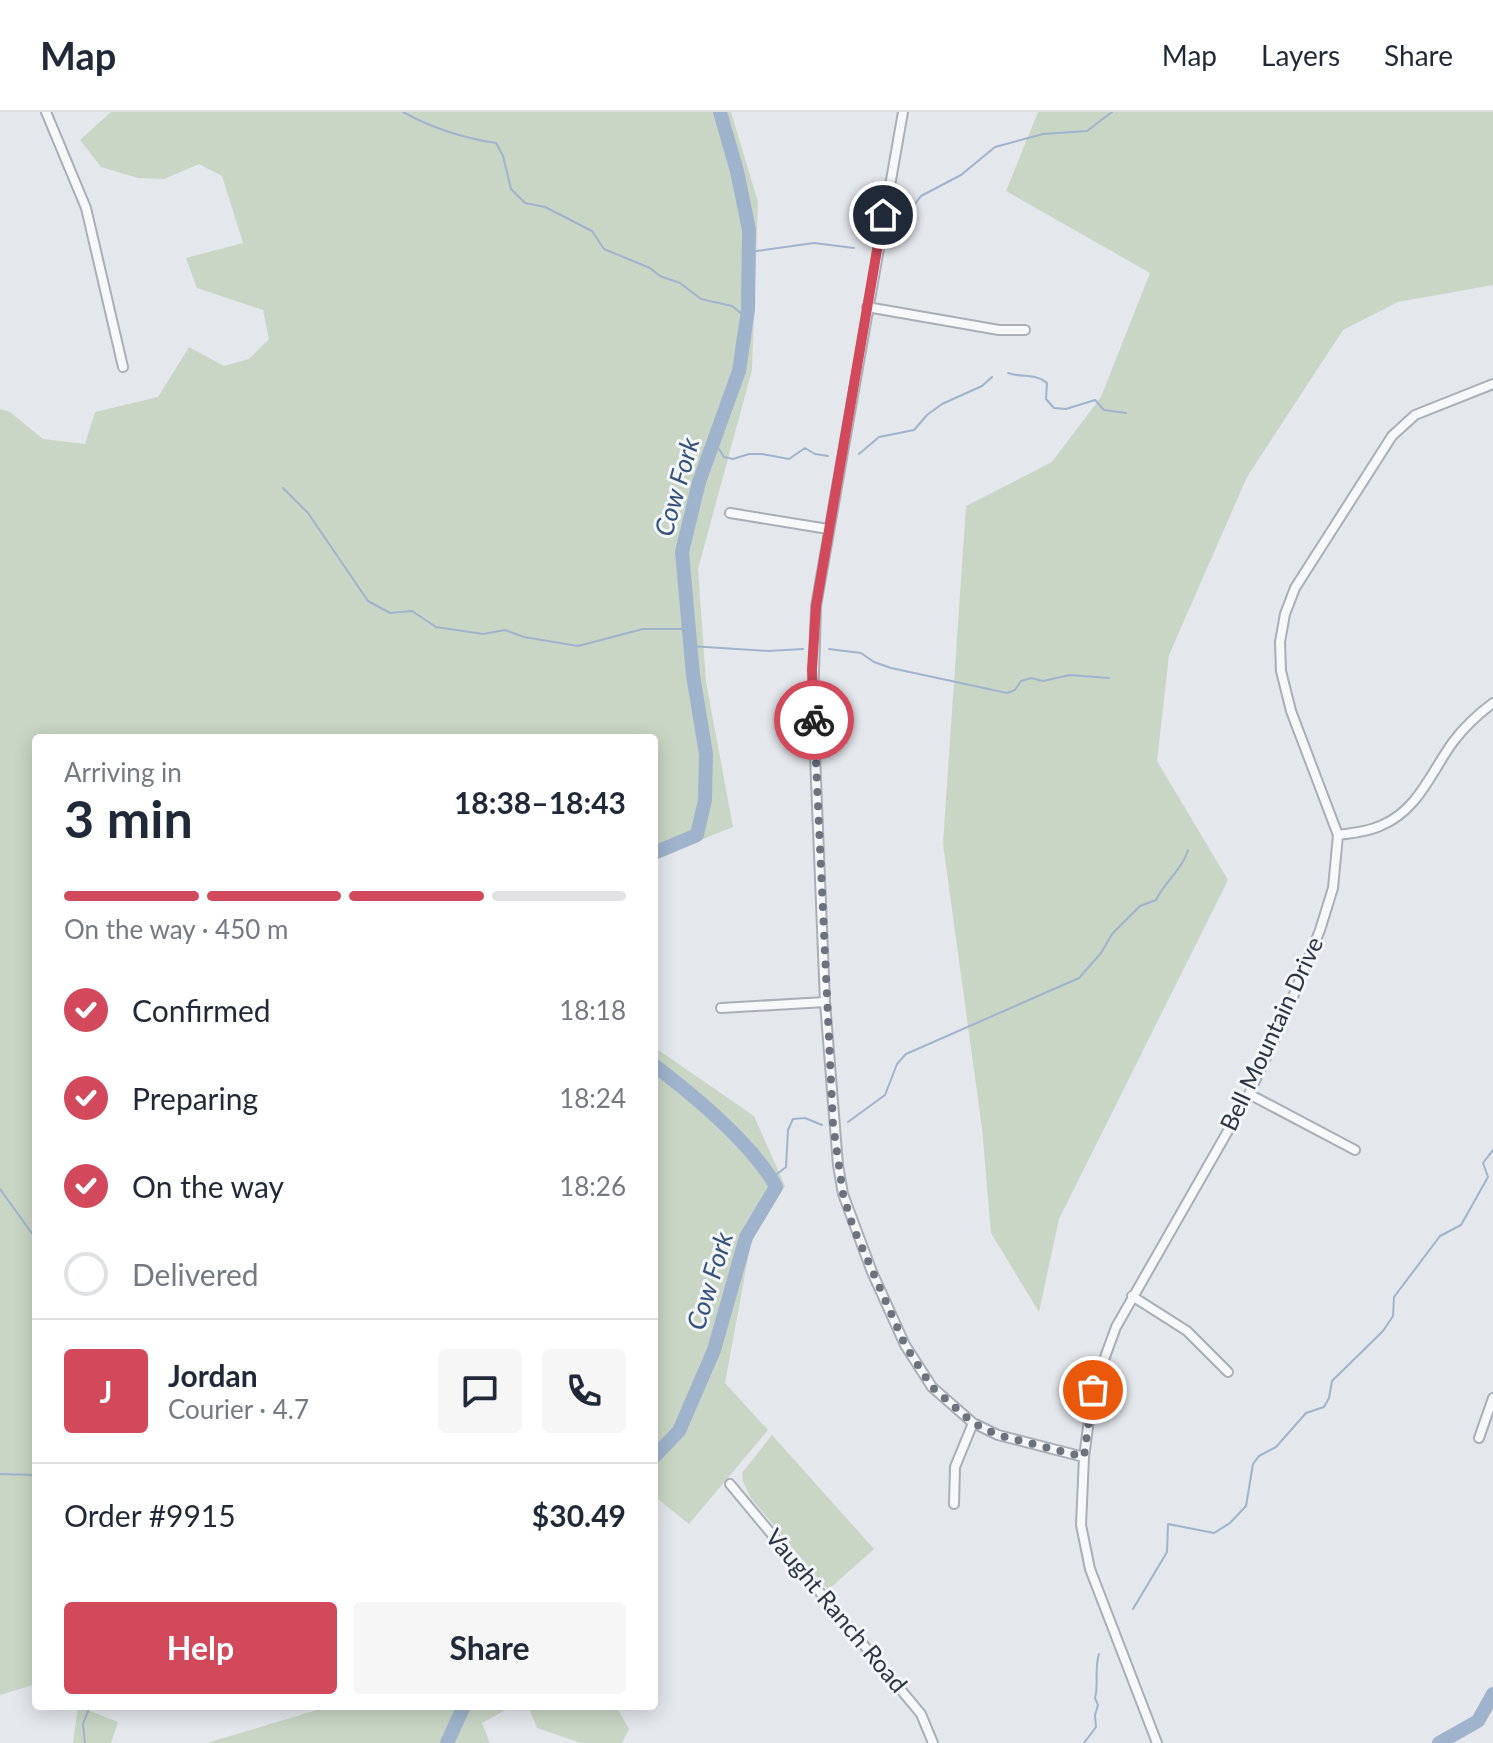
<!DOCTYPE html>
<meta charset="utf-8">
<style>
body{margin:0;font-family:Lato,sans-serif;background:#f6f6f7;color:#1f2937;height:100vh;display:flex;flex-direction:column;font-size:30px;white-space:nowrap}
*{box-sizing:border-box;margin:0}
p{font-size:26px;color:#747a83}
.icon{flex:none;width:44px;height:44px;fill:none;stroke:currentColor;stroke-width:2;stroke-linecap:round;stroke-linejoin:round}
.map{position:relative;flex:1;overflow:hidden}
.details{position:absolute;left:32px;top:622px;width:626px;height:976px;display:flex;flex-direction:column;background:#fff;border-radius:8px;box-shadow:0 4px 20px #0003}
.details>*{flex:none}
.pin{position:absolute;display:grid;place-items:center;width:68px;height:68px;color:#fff;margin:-34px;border:4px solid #fff;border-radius:50%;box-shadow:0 2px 8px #0007}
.courier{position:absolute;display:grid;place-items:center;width:80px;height:80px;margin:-40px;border:6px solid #d1495b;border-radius:50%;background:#fff;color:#222;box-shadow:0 2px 10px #0007}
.summary em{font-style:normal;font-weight:700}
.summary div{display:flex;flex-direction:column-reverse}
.summary{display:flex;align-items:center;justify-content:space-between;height:136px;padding:0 32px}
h1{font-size:52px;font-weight:700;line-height:60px}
.bar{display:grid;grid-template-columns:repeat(4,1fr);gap:12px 8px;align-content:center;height:96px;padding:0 32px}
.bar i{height:10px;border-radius:6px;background:#e0e1e3}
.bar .current{background:#d1495b}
.bar p{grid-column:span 4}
.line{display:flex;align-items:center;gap:20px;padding:0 32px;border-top:2px solid #e0e1e3}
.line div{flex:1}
.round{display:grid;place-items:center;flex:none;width:84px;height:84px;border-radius:8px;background:#f6f6f7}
ol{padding:0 32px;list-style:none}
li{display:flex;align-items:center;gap:24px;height:88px}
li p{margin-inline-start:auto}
li .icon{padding:8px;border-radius:50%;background:#d1495b;color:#fff;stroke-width:4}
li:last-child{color:#747a83}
li i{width:44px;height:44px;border:4px solid #e0e1e3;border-radius:50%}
.button{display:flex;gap:16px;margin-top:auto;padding:16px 32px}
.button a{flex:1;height:92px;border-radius:8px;background:#d1495b;color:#fff;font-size:32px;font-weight:700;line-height:92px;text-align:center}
.button a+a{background:#f6f6f7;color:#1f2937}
header{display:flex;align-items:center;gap:48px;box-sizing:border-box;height:112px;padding:0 40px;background:#fff;border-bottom:2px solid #e0e1e3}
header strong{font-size:38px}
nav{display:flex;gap:44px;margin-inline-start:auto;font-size:28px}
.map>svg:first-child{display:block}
.green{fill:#c9d6c5}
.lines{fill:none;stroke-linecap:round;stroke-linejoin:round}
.stream{stroke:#9fb4cc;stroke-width:2}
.river{stroke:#9fb4cc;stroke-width:14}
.minor-casing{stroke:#a9aeb7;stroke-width:12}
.minor{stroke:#f7f8fa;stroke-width:8}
.done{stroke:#6c737f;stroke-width:8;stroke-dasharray:0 14.4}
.route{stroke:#d1495b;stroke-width:10}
.labels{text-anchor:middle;stroke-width:6;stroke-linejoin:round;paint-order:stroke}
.street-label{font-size:24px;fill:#2b3445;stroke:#f4f6f9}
.water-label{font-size:26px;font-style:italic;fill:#34527a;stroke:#f4f6f9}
</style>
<header>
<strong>Map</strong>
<nav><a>Map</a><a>Layers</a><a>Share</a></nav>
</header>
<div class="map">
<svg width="1493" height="1631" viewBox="0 0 1493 1631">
<rect width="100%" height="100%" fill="#e4e7ec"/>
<path class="green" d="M111,0H731L758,90L752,258L698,457L706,570L733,715L654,747V626H36V1572L0,1583V297L10,300L43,327L85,332L95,300L158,285L189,235L224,254L249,247L269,227L263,198L197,176L186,146L243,131L222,64L199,52L164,67L138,66L101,55L80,28Z
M1038,0H1493V173L1398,190L1343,218L1247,365L1169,543L1157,649L1228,768L1059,1107L1039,1200L991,1121L982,1016L943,732L966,394L1052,350L1101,285L1150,161L1006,79Z
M654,935L754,1004L785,1074L751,1130L725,1271L768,1318L689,1412L654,1384Z
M772,1323L874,1437L828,1478L750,1385L743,1369L742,1361Z
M78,1594L118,1610L111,1631H73Z
M319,1594H512L482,1611L490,1631H207L317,1598Z
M528,1594H616L629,1617L622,1631H581L537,1616Z"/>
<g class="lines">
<path class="stream" d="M403,0C432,16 463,26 496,31L503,44L511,77L525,91L545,95L592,119L604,137L650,156L660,164L680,171L701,187L732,194L747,206
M904,106L921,84L961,63L995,35L1043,22L1087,19L1112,0
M749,140L814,131L854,136
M1008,261C1022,266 1036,261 1047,271L1046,287L1054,296L1066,297L1095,288L1104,298L1126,301
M712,335L719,337L724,345L733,347L749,342H762L789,347L805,336L815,342L828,344
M859,342L879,325L914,318L927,303L942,292L982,274L992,265
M283,376L308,401L368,489L390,501L412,499L436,515L483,522L505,518L524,525L578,534L643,517H689
M690,534L768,539L803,537
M829,537L861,541L874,550L891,556L1007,581L1015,578L1021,569L1031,566L1043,569L1070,563L1109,566
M848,1010L885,983L897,952L906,942L1079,866L1101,841L1112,822L1140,794L1156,788C1165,769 1182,758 1188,738
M772,1066L786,1055L788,1018L793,1007L805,1006L822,1013
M0,1077L36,1127
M0,1362L36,1363
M1133,1497L1167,1440L1168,1412L1214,1421L1230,1411L1246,1394L1253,1352L1259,1344L1276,1335L1306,1301L1324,1295L1329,1286L1332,1269L1383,1219L1393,1204L1394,1185L1440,1124L1461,1113L1488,1065L1483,1051L1493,1038
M85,1631L83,1612L90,1594
M1084,1631L1096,1615L1095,1603L1098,1593L1095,1586C1099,1572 1094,1557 1099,1542"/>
<path class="river" d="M654,741L697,723L705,688L706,642L693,563L682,440L699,370L739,259L748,198L749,118L737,59L720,0
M654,953C689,980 722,1007 751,1040C760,1051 770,1062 776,1075L746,1125L714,1238L679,1319L654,1345
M447,1631L464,1594
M1439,1631L1478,1609L1493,1582"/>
<defs>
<path id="minor" d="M46,0L86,96L123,255
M903,0L816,494L813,594L825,890L838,1053L843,1082L872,1160L905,1233L932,1275L973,1311L998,1323L1084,1345
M867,195L999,218H1025
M730,401L828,417
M1338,723C1352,721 1367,720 1380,714C1418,699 1431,660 1453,630C1465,614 1477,603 1493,591
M721,896L825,890
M1249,982L1355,1038
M1132,1184L1187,1219L1228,1260
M1479,1326L1493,1286
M730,1372L921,1602L933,1631
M954,1392L955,1355L973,1311
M1157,1631L1090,1457L1081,1413L1084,1345L1093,1278L1116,1215L1249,982L1286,902L1320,818L1333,776L1338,723L1291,599L1281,559L1280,530L1285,502L1295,476L1392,324L1415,303L1493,272"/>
</defs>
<use href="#minor" class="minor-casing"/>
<use href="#minor" class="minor"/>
</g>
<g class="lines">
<path class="done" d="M814,608L833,1012L843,1082L853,1115L905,1233L932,1275L973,1311L998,1323L1084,1345L1093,1278"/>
<path class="route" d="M814,608L812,558L816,494L883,103"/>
</g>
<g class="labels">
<g class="street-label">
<text transform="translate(1272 922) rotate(-65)" y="8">Bell Mountain Drive</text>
<text transform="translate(836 1499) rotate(50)" y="8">Vaught Ranch Road</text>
</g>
<g class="water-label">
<text transform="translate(677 375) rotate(-74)" y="9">Cow Fork</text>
<text transform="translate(710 1169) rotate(-73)" y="9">Cow Fork</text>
</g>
</g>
</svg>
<div class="pin" style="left:1093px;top:1278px;background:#ea580c"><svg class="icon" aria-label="bag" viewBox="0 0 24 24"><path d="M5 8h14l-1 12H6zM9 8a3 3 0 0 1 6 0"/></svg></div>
<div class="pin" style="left:883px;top:103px;background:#1f2937"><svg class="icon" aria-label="home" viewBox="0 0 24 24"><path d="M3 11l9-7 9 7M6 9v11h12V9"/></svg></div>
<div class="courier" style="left:814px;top:608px"><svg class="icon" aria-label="bike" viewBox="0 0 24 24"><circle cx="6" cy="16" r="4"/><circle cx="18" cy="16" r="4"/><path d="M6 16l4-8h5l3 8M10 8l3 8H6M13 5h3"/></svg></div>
<section class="details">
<div class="summary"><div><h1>3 min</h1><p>Arriving in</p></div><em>18:38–18:43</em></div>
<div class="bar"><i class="current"></i><i class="current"></i><i class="current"></i><i></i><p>On the way · 450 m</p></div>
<ol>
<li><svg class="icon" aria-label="check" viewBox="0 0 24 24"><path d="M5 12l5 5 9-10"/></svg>Confirmed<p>18:18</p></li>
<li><svg class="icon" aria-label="check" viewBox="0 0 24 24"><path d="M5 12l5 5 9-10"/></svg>Preparing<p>18:24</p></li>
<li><svg class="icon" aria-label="check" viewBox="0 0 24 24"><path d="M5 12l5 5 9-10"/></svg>On the way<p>18:26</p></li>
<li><i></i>Delivered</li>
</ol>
<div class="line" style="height:144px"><b class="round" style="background:#d1495b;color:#fff">J</b><div><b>Jordan</b><p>Courier · 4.7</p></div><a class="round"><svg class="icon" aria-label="chat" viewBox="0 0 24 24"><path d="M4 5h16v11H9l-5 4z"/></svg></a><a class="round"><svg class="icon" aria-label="phone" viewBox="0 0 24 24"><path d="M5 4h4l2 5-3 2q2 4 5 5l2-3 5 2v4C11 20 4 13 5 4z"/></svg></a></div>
<div class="line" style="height:104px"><div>Order #9915</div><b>$30.49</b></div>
<div class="button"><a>Help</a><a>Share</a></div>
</section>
</div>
